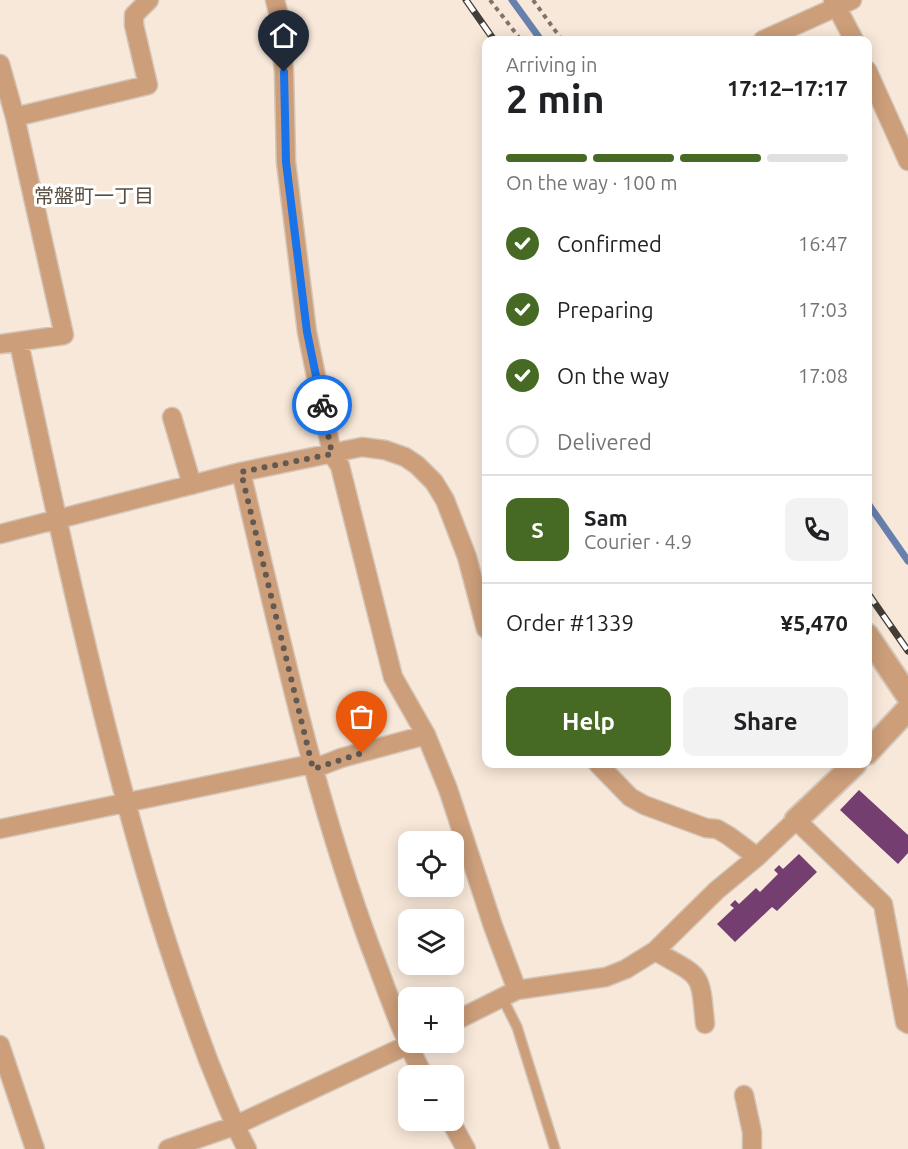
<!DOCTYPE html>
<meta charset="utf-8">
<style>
body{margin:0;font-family:Ubuntu,"Noto Sans JP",sans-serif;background:#f2f2f2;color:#202124;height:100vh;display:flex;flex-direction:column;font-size:22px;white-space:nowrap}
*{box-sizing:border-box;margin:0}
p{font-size:20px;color:#757577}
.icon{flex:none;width:33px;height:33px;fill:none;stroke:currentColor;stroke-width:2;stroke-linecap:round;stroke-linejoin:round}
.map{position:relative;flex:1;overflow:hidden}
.sheet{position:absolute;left:482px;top:36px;width:390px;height:732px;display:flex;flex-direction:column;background:#fff;border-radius:12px;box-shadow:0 3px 15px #0003}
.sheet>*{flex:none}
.controls{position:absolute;left:398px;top:831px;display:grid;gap:12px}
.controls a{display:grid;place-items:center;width:66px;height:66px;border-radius:12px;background:#fff;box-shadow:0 3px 15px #0003;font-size:30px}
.pin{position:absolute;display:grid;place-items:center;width:51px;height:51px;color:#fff;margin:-62px -26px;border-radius:50% 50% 50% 0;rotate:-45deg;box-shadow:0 0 6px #0007}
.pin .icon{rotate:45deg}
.courier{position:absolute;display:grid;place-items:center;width:60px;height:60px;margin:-30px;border:4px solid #1a73e8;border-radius:50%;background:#fff;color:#222;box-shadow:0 2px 8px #0007}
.summary em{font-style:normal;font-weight:700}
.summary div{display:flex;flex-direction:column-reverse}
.summary{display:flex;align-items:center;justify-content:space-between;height:102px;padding:0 24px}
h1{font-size:39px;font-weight:700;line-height:45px}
.bar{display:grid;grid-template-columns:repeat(4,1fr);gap:9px 6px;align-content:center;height:72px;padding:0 24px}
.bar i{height:8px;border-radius:4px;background:#e0e0e0}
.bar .on{background:#466a23}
.bar p{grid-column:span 4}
.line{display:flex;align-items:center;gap:15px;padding:0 24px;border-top:2px solid #e0e0e0}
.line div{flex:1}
.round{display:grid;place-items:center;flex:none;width:63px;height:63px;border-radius:12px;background:#f2f2f2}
ol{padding:0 24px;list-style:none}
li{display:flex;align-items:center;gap:18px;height:66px}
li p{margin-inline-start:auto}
li .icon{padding:6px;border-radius:50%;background:#466a23;color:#fff;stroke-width:4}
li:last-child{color:#757577}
li i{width:33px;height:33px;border:3px solid #e0e0e0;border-radius:50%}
.button{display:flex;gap:12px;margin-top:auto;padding:12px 24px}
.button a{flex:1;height:69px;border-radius:12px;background:#466a23;color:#fff;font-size:24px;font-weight:700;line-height:69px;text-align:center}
.button a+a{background:#f2f2f2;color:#202124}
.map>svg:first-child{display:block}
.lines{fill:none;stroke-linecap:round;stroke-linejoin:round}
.stream{stroke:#6880ad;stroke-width:7}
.building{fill:#753e71}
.service-casing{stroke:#d3c5b8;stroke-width:12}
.minor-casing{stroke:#d3c5b8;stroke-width:21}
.tertiary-casing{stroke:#d3c5b8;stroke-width:26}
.path{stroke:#7f746b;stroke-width:4;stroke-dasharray:4.5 4.5;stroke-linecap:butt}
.service{stroke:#cc9e7a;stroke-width:9}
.minor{stroke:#cc9e7a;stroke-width:18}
.tertiary{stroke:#cc9e7a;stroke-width:22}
.rail-casing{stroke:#443d36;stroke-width:7}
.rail{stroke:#fff;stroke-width:4.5;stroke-dasharray:14;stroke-linecap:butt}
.done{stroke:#625951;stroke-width:6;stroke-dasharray:0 10.8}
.route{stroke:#1a73e8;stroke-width:8}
.labels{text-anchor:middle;stroke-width:6;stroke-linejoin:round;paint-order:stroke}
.neighbourhood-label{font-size:20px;fill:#594d40;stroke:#fff}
</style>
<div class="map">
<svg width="908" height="1149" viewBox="0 0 908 1149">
<rect width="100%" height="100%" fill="#f8e8d9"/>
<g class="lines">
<path class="stream" d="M512,0L541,40
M867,502L908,561"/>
</g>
<path class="building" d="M859,790L908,835V853L898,864L840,810Z
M799,854L817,872L777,911L772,907L735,942L717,924L734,908L730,905L735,900L739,904L756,888L760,892L778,874L774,870L779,865L783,869Z"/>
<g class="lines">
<defs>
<path id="service" d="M502,997L517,1027L555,1149"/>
<path id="minor" d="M275,0L279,16L284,72L286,162L307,332L332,454L340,466L393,677L426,735L448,789L493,926L517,990
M833,0L854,40
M763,40L852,0
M0,64L15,117L64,335L0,344
M867,70L908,161
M15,117L148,85L134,25V15L149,0
M19,343C57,521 96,701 147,877C165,939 186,1001 209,1062C221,1091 232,1121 247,1149
M172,417L192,485
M241,472C279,631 313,792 370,946C387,990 401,1034 424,1076
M0,534L241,472L362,447L385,450L405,457L417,465L434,482L445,500L467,557L486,629
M598,764L630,797L644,805L706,828L717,829L729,836L757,857
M313,769L341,758L426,735
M0,829L311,764
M655,951C702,978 700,970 705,1024
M453,1022L517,990L606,977L626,969L655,951L717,890L757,857L796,820L883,904L905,1022L908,1024
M0,1045L35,1149
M744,1095L752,1132V1149
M450,1120L466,1149
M168,1149L234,1126L414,1042"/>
<path id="tertiary" d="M867,635L908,696
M867,753L908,709
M796,820L855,764"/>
</defs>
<use href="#service" class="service-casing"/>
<use href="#minor" class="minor-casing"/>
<use href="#tertiary" class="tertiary-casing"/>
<path class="path" d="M490,0L521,40
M533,0L562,40"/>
<use href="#service" class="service"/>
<use href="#minor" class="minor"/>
<use href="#tertiary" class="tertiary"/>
<defs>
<path id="rail" d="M466,0L494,40
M867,592L908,651"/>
</defs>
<use href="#rail" class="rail-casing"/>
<use href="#rail" class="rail"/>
</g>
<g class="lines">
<path class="done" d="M322,405L332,454L241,472L313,769L362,753"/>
<path class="route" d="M284,72L286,162L307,332L322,405"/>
</g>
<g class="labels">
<g class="neighbourhood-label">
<text x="94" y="203">常盤町一丁目</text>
</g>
</g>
</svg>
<div class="controls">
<a><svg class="icon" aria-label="locate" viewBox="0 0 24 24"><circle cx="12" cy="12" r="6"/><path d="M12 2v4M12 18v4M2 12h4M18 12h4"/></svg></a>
<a><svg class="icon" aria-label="layers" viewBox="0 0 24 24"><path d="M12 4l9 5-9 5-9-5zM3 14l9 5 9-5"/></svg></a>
<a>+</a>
<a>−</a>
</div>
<div class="pin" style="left:362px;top:753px;background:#ea580c"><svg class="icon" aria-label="bag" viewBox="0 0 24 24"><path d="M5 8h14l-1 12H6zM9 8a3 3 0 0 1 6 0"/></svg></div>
<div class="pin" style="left:284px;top:72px;background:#1f2937"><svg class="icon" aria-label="home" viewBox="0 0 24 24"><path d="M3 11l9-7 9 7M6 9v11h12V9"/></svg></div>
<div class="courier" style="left:322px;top:405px"><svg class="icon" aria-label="bike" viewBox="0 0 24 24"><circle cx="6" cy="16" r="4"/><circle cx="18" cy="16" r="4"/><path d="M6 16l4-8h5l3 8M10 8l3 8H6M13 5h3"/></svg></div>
<section class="sheet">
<div class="summary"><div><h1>2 min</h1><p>Arriving in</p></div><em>17:12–17:17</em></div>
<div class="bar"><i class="on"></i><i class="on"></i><i class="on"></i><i></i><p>On the way · 100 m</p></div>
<ol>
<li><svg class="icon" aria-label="check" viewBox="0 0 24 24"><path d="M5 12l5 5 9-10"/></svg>Confirmed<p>16:47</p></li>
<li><svg class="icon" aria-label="check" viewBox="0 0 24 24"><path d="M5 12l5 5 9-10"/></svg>Preparing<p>17:03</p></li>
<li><svg class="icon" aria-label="check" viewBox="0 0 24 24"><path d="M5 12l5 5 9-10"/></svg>On the way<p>17:08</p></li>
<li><i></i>Delivered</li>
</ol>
<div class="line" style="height:108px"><b class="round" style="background:#466a23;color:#fff">S</b><div><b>Sam</b><p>Courier · 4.9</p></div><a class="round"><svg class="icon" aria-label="phone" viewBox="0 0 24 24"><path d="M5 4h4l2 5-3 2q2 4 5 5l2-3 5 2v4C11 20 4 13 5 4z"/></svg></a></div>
<div class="line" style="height:78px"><div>Order #1339</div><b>¥5,470</b></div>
<div class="button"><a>Help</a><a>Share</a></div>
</section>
</div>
